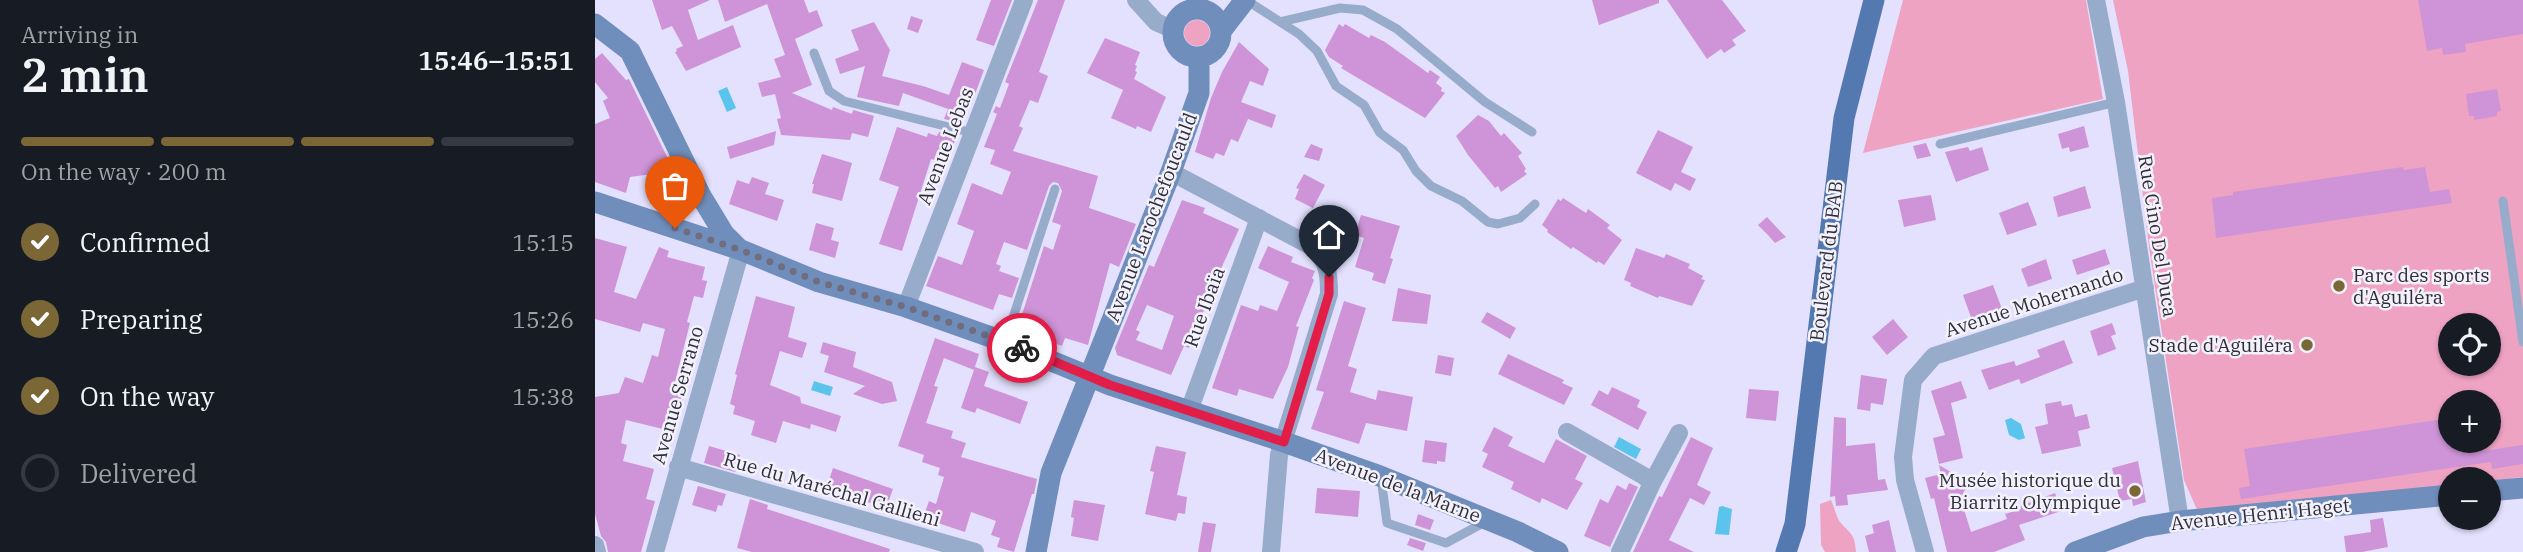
<!DOCTYPE html>
<meta charset="utf-8">
<style>
body{margin:0;font-family:"IBM Plex Serif",serif;background:#242831;color:#f1f3f6;height:100vh;display:flex;flex-direction:column;font-size:26px;white-space:nowrap}
*{box-sizing:border-box;margin:0}
p{font-size:23px;color:#9ea1a6}
.icon{flex:none;width:38px;height:38px;fill:none;stroke:currentColor;stroke-width:2;stroke-linecap:round;stroke-linejoin:round}
.map{position:relative;flex:1;overflow:hidden}
.panel{display:flex;flex-direction:column;background:#171b24;width:595px}
.panel>*{flex:none}
.buttons{position:absolute;left:1843px;top:313px;display:grid;gap:14px}
.buttons a{display:grid;place-items:center;width:63px;height:63px;border-radius:50%;background:#171b24;box-shadow:0 2px 5px #0004;font-size:35px}
.pin{position:absolute;display:grid;place-items:center;width:60px;height:60px;color:#fff;margin:-72px -30px;border-radius:50% 50% 50% 0;rotate:-45deg;box-shadow:0 0 7px #0007}
.pin .icon{rotate:45deg}
.courier{position:absolute;display:grid;place-items:center;width:70px;height:70px;margin:-35px;border:5px solid #e11d48;border-radius:50%;background:#fff;color:#222;box-shadow:0 2px 9px #0007}
.headline em{font-style:normal;font-weight:600}
.headline div{display:flex;flex-direction:column-reverse}
.headline{display:flex;align-items:center;justify-content:space-between;height:119px;padding:0 21px}
h1{font-size:46px;font-weight:600;line-height:52px}
.bar{display:grid;grid-template-columns:repeat(4,1fr);gap:10px 7px;align-content:center;height:84px;padding:0 21px}
.bar i{height:9px;border-radius:5px;background:#363941}
.bar .active{background:#7a6735}
.bar p{grid-column:span 4}
ol{padding:0 21px;list-style:none}
li{display:flex;align-items:center;gap:21px;height:77px}
li p{margin-inline-start:auto}
li .icon{padding:7px;border-radius:50%;background:#7a6735;color:#fff;stroke-width:4}
li:last-child{color:#9ea1a6}
li i{width:38px;height:38px;border:4px solid #363941;border-radius:50%}
main{display:flex;flex:1;min-height:0}
.map>svg:first-child{display:block}
.green{fill:#efa3c2;fill-rule:evenodd}
.water{fill:#5ac4ed}
.building{fill:#ce94d7;fill-rule:evenodd}
.lines{fill:none;stroke-linecap:round;stroke-linejoin:round}
.lane{stroke:#97abcb;stroke-width:9}
.street{stroke:#97abcb;stroke-width:18}
.secondary{stroke:#708ebc;stroke-width:21}
.primary{stroke:#5479b1;stroke-width:21}
.done{stroke:#6f6d7e;stroke-width:7;stroke-dasharray:0 12.6}
.route{stroke:#e11d48;stroke-width:9}
.poi-dot{fill:#7a6735;stroke:#f2f1fc;stroke-width:2.5}
.labels{text-anchor:middle;stroke-width:5;stroke-linejoin:round;paint-order:stroke}
.street-label{font-size:19px;fill:#302e39;stroke:#f2f1fc}
.poi-label{font-size:19px;fill:#302e39;stroke:#f2f1fc;text-anchor:end}
</style>
<main>
<section class="panel">
<div class="headline"><div><h1>2 min</h1><p>Arriving in</p></div><em>15:46–15:51</em></div>
<div class="bar"><i class="active"></i><i class="active"></i><i class="active"></i><i></i><p>On the way · 200 m</p></div>
<ol>
<li><svg class="icon" aria-label="check" viewBox="0 0 24 24"><path d="M5 12l5 5 9-10"/></svg>Confirmed<p>15:15</p></li>
<li><svg class="icon" aria-label="check" viewBox="0 0 24 24"><path d="M5 12l5 5 9-10"/></svg>Preparing<p>15:26</p></li>
<li><svg class="icon" aria-label="check" viewBox="0 0 24 24"><path d="M5 12l5 5 9-10"/></svg>On the way<p>15:38</p></li>
<li><i></i>Delivered</li>
</ol>
</section>
<div class="map">
<svg width="1928" height="552" viewBox="0 0 1928 552">
<rect width="100%" height="100%" fill="#e4e1fe"/>
<path class="green" d="M1308,0H1491L1508,99L1268,153Z
M1518,0H1928V477L1894,481L1855,480V485L1603,512L1589,480L1554,247L1533,71ZM1855,326H1894V364H1855ZM1855,402H1894V441H1855Z
M589 33a13 13 0 1 1 26 0a13 13 0 1 1-26 0Z
M1236,500C1239,506 1241,516 1245,522C1255,534 1260,533 1261,552H1230L1226,545L1225,504Z"/>
<path class="water" d="M132,87L141,108L132,112L123,91Z
M219,381L238,387L235,396L216,390Z
M1416,418L1426,424L1430,438L1424,440L1414,435L1410,420Z
M1024,437L1046,449L1041,459L1019,447Z
M1127,506L1137,509L1134,535L1120,534L1124,507Z"/>
<path class="building" d="M57,0H115L93,10L103,40L138,25L146,47L91,71L80,52L82,51L81,49L88,46L77,26L67,30Z
M123,0H209L214,13L222,10L228,26L200,39L217,85L197,93L237,110L238,107L257,114L258,110L279,116L273,137L257,133L255,140L186,135L182,119L186,118L180,94L167,97L163,83L186,77L179,59L190,55L172,4L130,22Z
M396,0H417L399,46L381,40Z
M443,0H470L444,72L453,76L443,103L435,100L424,126L428,128L418,151L503,176L494,208L541,224L524,267L515,263L493,345L470,338L467,346L422,330L449,246L458,250L466,225L457,222L467,191L463,183L458,182L454,186L432,250L409,242L401,264L406,266L404,271L424,278L417,298L404,294L398,310L331,286L343,256L367,265L379,231L362,224L377,183L407,195L416,172L395,164L400,150L389,147L402,114L398,112L401,106L405,108L414,84L410,82Z
M997,0H1064V3L1004,25Z
M1072,0H1127L1151,31L1137,40L1141,45L1129,53L1126,49L1112,59Z
M1823,0H1928V34L1870,44L1871,52L1848,55L1847,48L1832,51Z
M316,16L328,20L323,33L312,29Z
M279,22L295,50L287,76L328,86L354,95L367,62L389,70L376,105L374,104L367,123L349,119L353,109L308,93L304,106L262,97L270,66L245,74L240,59L264,50L256,30Z
M744,24L748,27L750,24L774,38L776,35L790,42L833,73L835,70L845,77L841,83L847,88L846,91L850,93L830,118L746,68L748,66L734,57L730,50Z
M510,38L545,52L540,65L542,66L540,71L542,72L539,79L571,97L556,132L542,126L541,129L516,118L528,90L492,73Z
M644,42L674,69L668,86L655,81L646,102L681,115L677,128L653,119L643,142L636,139L629,156L621,153L618,159L600,152L616,98L627,72Z
M7,53L31,80L34,79L79,171L35,177L31,193L0,182V124L15,118L8,101L13,98L0,82V59Z
M1902,89L1906,111L1902,112V116L1879,120V116H1874L1871,94Z
M883,115L894,121L906,136L909,133L927,153L923,156L931,169L929,171L932,174L906,192L903,186L900,188L873,155L861,136Z
M1489,126L1494,147L1475,152L1474,147L1467,149L1463,134Z
M302,127L332,137L333,133L342,136L344,132L362,136L354,155L342,151L339,160L336,159L307,251L284,244L304,187L284,180Z
M1063,130L1098,147L1086,172L1101,179L1095,191L1080,183L1076,191L1041,173Z
M181,131L179,145L135,159L132,147Z
M1331,143L1336,156L1322,159L1318,146Z
M716,144L728,149L724,161L709,157Z
M1373,147L1375,151L1387,147L1394,170L1361,182L1350,152Z
M227,154L257,163L247,201L217,193L219,184H217Z
M1808,167L1809,170L1830,167L1835,192L1854,189L1857,203L1621,238L1617,198L1638,195V192Z
M709,174L730,185L718,208L700,199L704,189L701,188Z
M157,177L174,183L170,194L189,200L182,221L134,204L142,180L154,184Z
M1490,186L1496,208L1463,217L1458,197Z
M1336,195L1341,220L1309,227L1303,200Z
M968,198L991,213L993,209L1015,225L1012,228L1027,240L1009,265L1003,261L1002,263L978,247L976,249L952,232L953,230L947,225L963,199L966,201Z
M587,200L610,208L608,213L644,229L620,282L594,348L589,346L576,375L522,355L520,348L554,265L559,267ZM552,305L579,316L567,350L541,340L545,332L541,330Z
M1433,202L1442,225L1412,235L1404,213Z
M766,215L805,226L795,258L798,259L790,284L777,280L779,273L760,267L769,238L760,235Z
M1172,217L1185,231L1191,237L1180,243L1172,234L1163,225Z
M221,223L239,228L236,240L244,242L240,258L214,250Z
M0,238L32,247L19,292L41,299L64,247L74,251L72,257L110,267L107,280L112,281L108,298L99,296L92,322L95,323L80,382L90,385L76,431L31,420L26,443L32,445L28,461L59,469L51,499L60,501L46,552H13L11,542L6,536L0,514V397L24,393L30,377L48,383L57,355L63,357L70,329L48,323L45,332L0,319Z
M673,246L698,257L696,262L720,271L717,278L719,280L701,326L704,327L703,330L693,367L678,399L644,389L642,396L617,388L646,305L663,311L665,305L682,311L694,282L663,268Z
M1041,248L1069,258L1071,254L1095,264L1093,268L1108,276L1106,279L1110,280L1097,306L1064,296L1063,298L1035,286L1036,283L1029,280Z
M1510,249L1515,264L1482,275L1477,260Z
M1451,259L1457,279L1433,287L1426,269Z
M1398,285L1407,309L1377,320L1368,295Z
M803,288L836,295L832,324L797,321Z
M161,296L200,307L193,337L212,343L207,358L185,351L175,385L205,397L206,403L246,416L241,432L216,424L215,429L188,421L181,443L156,435L160,421L138,414L140,406L135,404L142,375L140,374Z
M749,301L771,308L753,366L762,369L755,392L781,400L783,390L818,397L812,431L771,423L764,444L716,429L729,392L721,390Z
M892,312L921,328L915,339L886,322Z
M1298,319L1313,337L1292,355L1277,337Z
M1517,323L1521,334L1516,336L1521,349L1503,356L1495,331Z
M340,338L384,354L379,370L349,358L339,386L343,387L331,423L358,431L356,438L371,443L366,457L442,479L439,494H437L419,552L402,547L405,538L396,535L401,521L376,512L370,532L328,518L334,501L341,504L349,477L343,475L345,468L327,462L329,455L303,446Z
M1469,340L1478,363L1426,384L1424,379L1394,390L1386,370L1419,361L1421,366L1445,357L1442,350Z
M228,342L261,352L258,367L297,382L302,401L287,404L258,394L270,386L229,372L234,356L225,353Z
M913,354L969,380L967,383L978,388L969,405L903,374Z
M843,355L859,358L856,376L840,373Z
M380,367L394,372L389,386L433,402L425,424L382,408L380,413L366,408Z
M1266,375L1292,379L1288,405L1276,403L1275,411L1262,409Z
M1366,381L1372,398L1356,403L1368,458L1344,464L1338,438L1350,435L1336,391Z
M1017,387L1045,400L1042,407L1052,412L1043,430L996,405L1004,390L1013,395Z
M1154,389L1184,391L1181,421L1151,418Z
M1466,401L1467,406L1477,404L1480,417L1492,414L1495,428L1483,431L1486,446L1447,454L1440,427L1453,424L1450,404Z
M1239,417L1251,418V446L1280,443L1283,480L1290,479L1293,490L1252,495L1253,505L1241,506L1240,496L1235,497Z
M1855,418V441H1886L1888,451L1928,445V464L1897,469L1896,462L1646,499L1644,488L1655,486L1649,449Z
M899,427L918,437L913,446L949,463L961,439L992,456L980,479L988,483L972,510L947,498L945,503L916,489L919,482L887,467L893,454L887,451Z
M1096,437L1118,448L1102,485L1116,492L1109,505L1095,498L1074,540L1099,552H1038L1064,496L1067,497Z
M830,440L852,443L850,462L842,461V464L827,462Z
M114,446L145,455L140,472L109,463Z
M561,446L591,452L582,495L592,497L590,514L583,513L581,521L550,514L559,472L555,471Z
M1543,461L1551,502L1538,506L1537,499L1525,501L1517,468Z
M1344,465L1371,481L1373,485L1368,493L1372,505L1368,506L1376,532L1412,519L1410,514L1426,509V506L1460,493L1466,511L1424,525L1430,540L1399,552H1352L1339,498L1336,499L1330,478L1346,474Z
M238,468L298,489L291,508L231,489Z
M1034,483L1043,487L1015,547L989,536L1005,499L1013,503L1022,485L1031,490Z
M103,486L131,494L127,506L123,505L121,512L97,505Z
M722,488L765,491L763,517L720,513Z
M155,499L173,505L172,509L295,549L294,552H157L142,548Z
M479,500L510,505L503,541L476,536L479,518L476,517Z
M823,514L839,520L835,530L820,525Z
M1788,518L1793,547L1767,552H1751L1749,536L1776,532L1775,520Z
M1294,520L1301,552H1274L1270,536L1279,533L1277,525Z
M608,522L621,524L616,552H603Z
M815,538L831,543L828,551L812,545Z"/>
<g class="lines">
<path class="lane" d="M651,0L704,34L722,51L741,86L769,105L785,133L808,150L821,171L836,186L867,201L893,222L903,224L925,218L940,204
M685,22L745,8L768,10L802,29L890,102L937,132
M219,53L234,91L249,101L378,133
M1345,144L1521,102
M1908,201L1928,342
M410,342L460,189
M786,478L792,523L851,543L892,521"/>
<path class="street" d="M541,0L561,22L577,29
M1501,0L1521,102L1585,521
M576,172L716,246C733,263 734,270 734,294L684,455L676,552
M311,307L429,0
M594,411L664,218
M972,432L1049,476L1057,483
M83,467L380,552
M0,545L2,552
M60,552L146,250
M1025,552L1057,483L1084,433
M1330,552L1310,480L1308,457L1318,380L1339,356L1550,288"/>
<path class="secondary" d="M578 33a24 24 0 1 1 48 0a24 24 0 1 1-48 0Z
M0,24L35,51L106,196L129,234L144,249
M626,31L650,0
M0,202L146,250L224,282L311,307L410,342L515,385L689,442L785,476L923,532L963,552
M1894,491L1928,488
M441,552L456,473L576,172L604,93V57
M1480,552L1548,527L1585,521L1855,495"/>
<path class="primary" d="M1191,552L1200,524L1249,118L1279,0"/>
</g>
<g class="lines">
<path class="done" d="M80,228L146,250L224,282L311,307L427,348"/>
<path class="route" d="M427,348L515,385L689,442L734,294V277"/>
</g>
<g class="poi-dot">
<circle cx="1744" cy="286" r="7"/>
<circle cx="1712" cy="345" r="7"/>
<circle cx="1540" cy="491" r="7"/>
</g>
<g class="labels">
<g class="street-label">
<text transform="translate(350 146) rotate(-69)" y="7">Avenue Lebas</text>
<text transform="translate(556 217) rotate(-69)" y="7">Avenue Larochefoucauld</text>
<text transform="translate(1563 236) rotate(81)" y="7">Rue Cino Del Duca</text>
<text transform="translate(1231 261) rotate(-83)" y="7">Boulevard du BAB</text>
<text transform="translate(1439 302) rotate(-18)" y="7">Avenue Mohernando</text>
<text transform="translate(609 307) rotate(-70)" y="7">Rue Ibaïa</text>
<text transform="translate(82 395) rotate(-74)" y="7">Avenue Serrano</text>
<text transform="translate(803 485) rotate(21)" y="7">Avenue de la Marne</text>
<text transform="translate(237 489) rotate(16)" y="7">Rue du Maréchal Gallieni</text>
<text transform="translate(1665 514) rotate(-6)" y="7">Avenue Henri Haget</text>
</g>
<g class="poi-label">
<text x="1758" y="282" text-anchor="start">Parc des sports<tspan x="1758" dy="22">d'Aguiléra</tspan></text>
<text x="1698" y="352">Stade d'Aguiléra</text>
<text x="1526" y="487">Musée historique du<tspan x="1526" dy="22">Biarritz Olympique</tspan></text>
</g>
</g>
</svg>
<div class="buttons">
<a><svg class="icon" aria-label="locate" viewBox="0 0 24 24"><circle cx="12" cy="12" r="6"/><path d="M12 2v4M12 18v4M2 12h4M18 12h4"/></svg></a>
<a>+</a>
<a>−</a>
</div>
<div class="pin" style="left:80px;top:228px;background:#ea580c"><svg class="icon" aria-label="bag" viewBox="0 0 24 24"><path d="M5 8h14l-1 12H6zM9 8a3 3 0 0 1 6 0"/></svg></div>
<div class="pin" style="left:734px;top:277px;background:#1f2937"><svg class="icon" aria-label="home" viewBox="0 0 24 24"><path d="M3 11l9-7 9 7M6 9v11h12V9"/></svg></div>
<div class="courier" style="left:427px;top:348px"><svg class="icon" aria-label="bike" viewBox="0 0 24 24"><circle cx="6" cy="16" r="4"/><circle cx="18" cy="16" r="4"/><path d="M6 16l4-8h5l3 8M10 8l3 8H6M13 5h3"/></svg></div>
</div>
</main>
